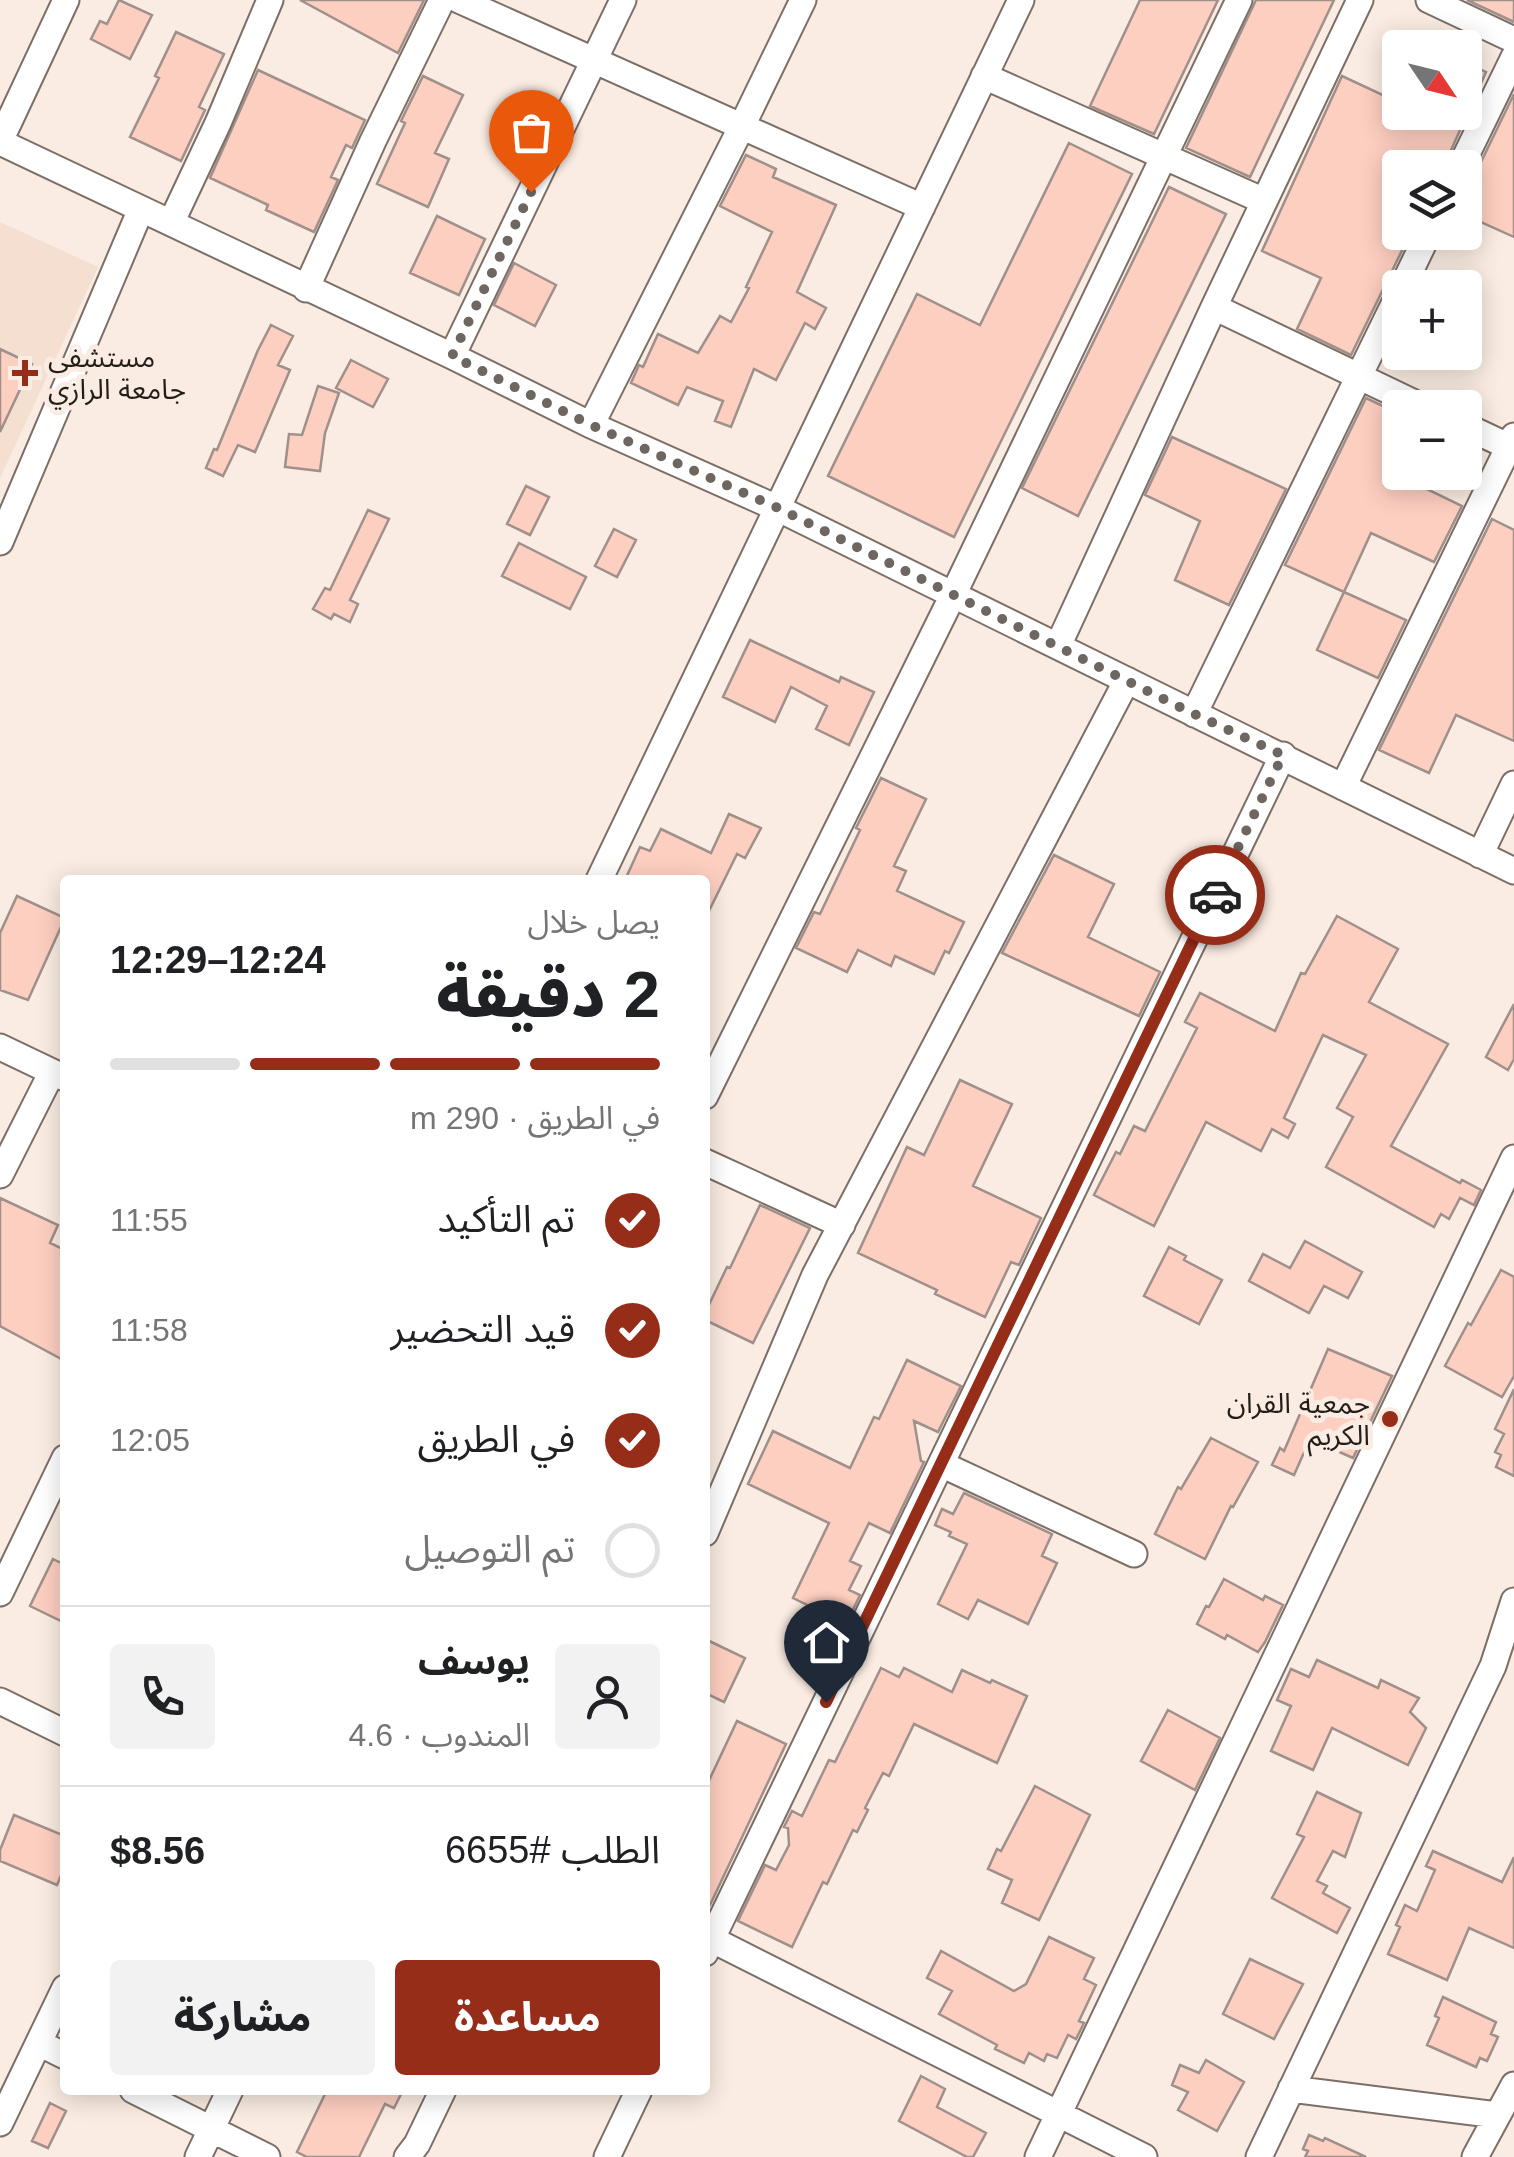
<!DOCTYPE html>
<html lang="ar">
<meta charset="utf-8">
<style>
body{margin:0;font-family:Helvetica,"Noto Sans Arabic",sans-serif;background:#f2f2f2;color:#202124;direction:rtl;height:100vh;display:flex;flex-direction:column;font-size:38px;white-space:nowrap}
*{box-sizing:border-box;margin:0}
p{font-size:32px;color:#757577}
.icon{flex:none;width:55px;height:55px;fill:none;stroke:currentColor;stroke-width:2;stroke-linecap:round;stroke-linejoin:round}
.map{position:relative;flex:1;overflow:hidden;direction:ltr}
.panel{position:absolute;left:60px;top:875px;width:650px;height:1220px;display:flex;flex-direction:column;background:#fff;border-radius:10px;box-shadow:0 5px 25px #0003;direction:rtl}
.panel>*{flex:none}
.needle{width:65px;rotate:125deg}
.fabs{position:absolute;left:1382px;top:30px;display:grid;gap:20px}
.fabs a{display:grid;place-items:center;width:100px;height:100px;border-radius:10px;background:#fff;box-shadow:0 5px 25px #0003;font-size:50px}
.pin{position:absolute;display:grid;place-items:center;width:85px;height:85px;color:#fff;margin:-102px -42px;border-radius:50% 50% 50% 0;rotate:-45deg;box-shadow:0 0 10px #0007}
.pin .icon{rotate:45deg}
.courier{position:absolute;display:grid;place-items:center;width:100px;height:100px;margin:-50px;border:8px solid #962d19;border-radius:50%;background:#fff;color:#222;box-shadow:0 2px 12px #0007}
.headline em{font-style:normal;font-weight:800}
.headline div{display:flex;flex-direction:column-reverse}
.headline{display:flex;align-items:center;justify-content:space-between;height:170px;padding:0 50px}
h1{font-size:65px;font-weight:800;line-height:75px}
.bar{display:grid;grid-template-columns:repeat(4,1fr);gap:15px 10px;align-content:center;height:120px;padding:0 50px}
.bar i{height:12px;border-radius:8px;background:#e0e0e0}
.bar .active{background:#962d19}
.bar p{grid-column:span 4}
.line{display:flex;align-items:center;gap:25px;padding:0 50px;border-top:2px solid #e0e0e0}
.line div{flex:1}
.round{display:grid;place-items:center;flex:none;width:105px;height:105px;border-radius:10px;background:#f2f2f2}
ol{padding:0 50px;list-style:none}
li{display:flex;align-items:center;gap:30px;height:110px}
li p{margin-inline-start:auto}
li .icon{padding:10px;border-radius:50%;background:#962d19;color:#fff;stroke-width:4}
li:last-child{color:#757577}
li i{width:55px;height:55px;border:5px solid #e0e0e0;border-radius:50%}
.primary-button{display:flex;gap:20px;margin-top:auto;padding:20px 50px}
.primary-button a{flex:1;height:115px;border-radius:10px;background:#962d19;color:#fff;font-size:40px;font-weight:800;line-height:115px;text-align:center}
.primary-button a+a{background:#f2f2f2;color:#202124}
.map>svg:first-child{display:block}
.built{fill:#f4dfd1}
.building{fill:#fdcfc1;stroke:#a0908b;stroke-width:2.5}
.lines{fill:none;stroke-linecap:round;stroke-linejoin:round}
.minor-casing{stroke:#7c6f67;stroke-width:29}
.minor{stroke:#fff;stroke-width:25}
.done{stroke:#6e6660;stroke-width:10;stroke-dasharray:0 18}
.route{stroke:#962d19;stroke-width:12}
.poi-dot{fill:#962d19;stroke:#faece2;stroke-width:4}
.labels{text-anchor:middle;stroke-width:10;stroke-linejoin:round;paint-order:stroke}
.poi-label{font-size:28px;fill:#231e1a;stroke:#faece2;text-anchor:start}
</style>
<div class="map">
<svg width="1514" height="2157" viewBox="0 0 1514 2157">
<rect width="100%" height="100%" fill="#faece2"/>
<path class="built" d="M0,222L98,267L0,478Z"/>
<path class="building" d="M119,0L152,15L130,59L91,39L100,21L107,24Z
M300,0H424L398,53Z
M1140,0H1218L1154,134L1090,106Z
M1256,0H1334L1250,177L1186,148Z
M1467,0H1514V22Z
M176,32L224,54L199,107L205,110L181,161L130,137L159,78L155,76Z
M1465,62L1486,72L1443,168H1400V232H1411L1351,355L1297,329L1321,278L1262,251L1342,76L1400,103V112H1465Z
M258,70L365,120L352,148L346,145L331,177L338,180L314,232L266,210L268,205L210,178Z
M423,76L463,95L435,153L449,159L428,207L377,184L405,123L401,121Z
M1514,94V237L1465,215V195Z
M1069,143L1132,174L954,537L828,476L917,294L980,325Z
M746,155L776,169L773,177L836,205L797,292L826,308L815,329L805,323L776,380L754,369L731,427L715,421L723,401L687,387L678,405L631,383L639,365L643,367L658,334L698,353L720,316L731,322L749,288L746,287L772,232L720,206Z
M1169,187L1226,214L1078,516L1022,488Z
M437,216L485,239L459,295L410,273Z
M514,263L556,285L535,326L494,305Z
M271,325L293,336L278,365L290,370L255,452L238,445L223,476L206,468L214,449L217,450L258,350Z
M0,349L32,364L0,432Z
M351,360L388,379L373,407L336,388Z
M318,386L339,393L325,433L320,471L285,467L289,434L302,435Z
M1366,398L1400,414V476L1462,506L1434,562L1371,533L1344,592L1285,565Z
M1172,437L1286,489L1229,605L1175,580L1200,521L1145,495Z
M526,486L549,497L530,535L507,524Z
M368,510L389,519L350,600L358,604L350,622L334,614L331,619L313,609L325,588L330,590Z
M1492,519L1514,530V741L1456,715L1429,773L1379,750Z
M614,529L636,540L617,577L595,566Z
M519,543L586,577L570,609L502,576Z
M1344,592L1406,620L1378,678L1317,650Z
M750,640L839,682L841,677L874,692L849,745L816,729L827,706L791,687L775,722L723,697Z
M881,778L926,799L894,866L906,871L897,891L964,922L949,953L945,951L934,974L895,956L891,966L858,950L847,972L796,948L814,912L820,914L860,830L856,828Z
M729,814L761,828L745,858L737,854L705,919V880H625L640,847L650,851L661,829L711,853Z
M1054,855L1114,884L1088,937L1160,972L1139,1016L1002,953Z
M17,896L65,918L28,1000L0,990V933Z
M1337,916L1398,949L1369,1002L1448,1044L1391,1146L1460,1183L1462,1180L1481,1190L1474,1205L1460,1198L1449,1219L1441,1214L1434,1227L1326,1167L1353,1117L1337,1108L1366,1055L1323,1035L1284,1118L1295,1124L1288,1138L1272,1129L1261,1151L1206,1122L1154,1226L1094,1195L1116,1152L1120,1154L1134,1126L1145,1131L1197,1028L1185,1022L1200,993L1275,1031L1301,973L1305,974Z
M1514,1004V1059L1508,1070L1486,1057Z
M960,1080L1012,1104L973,1186L1041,1218L1019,1265L1011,1262L985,1317L935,1294L937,1290L858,1253L907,1147L924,1155Z
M0,1198L58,1225L50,1243L65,1250V1361L0,1326Z
M760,1205L810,1228L753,1343L705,1320V1313L727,1267L730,1268Z
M1305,1241L1362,1272L1348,1298L1324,1286L1309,1313L1249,1281L1263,1254L1290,1268Z
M1169,1247L1186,1256L1184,1260L1222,1280L1199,1324L1144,1296Z
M1501,1270L1514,1277V1376L1502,1397L1445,1366L1468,1323L1471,1325Z
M1328,1349L1392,1376L1353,1458L1310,1439L1294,1475L1272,1465L1280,1448L1284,1451Z
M907,1360L961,1386L938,1432L914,1421L921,1461L924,1462L890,1533L869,1523L850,1561L861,1566L849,1590L860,1595L846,1624L793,1598L829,1523L748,1484L773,1431L850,1468L874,1417L879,1419Z
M1514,1389V1476L1496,1467L1501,1455L1495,1452L1504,1434L1495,1429Z
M1211,1438L1258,1462L1233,1507L1231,1506L1205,1559L1155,1534L1178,1487L1181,1489Z
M964,1493L1052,1534L1042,1556L1057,1563L1028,1624L978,1600L968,1619L938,1604L967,1544L949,1536L951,1532L935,1525L942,1509L953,1514Z
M53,1559L65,1565V1623L30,1606Z
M1224,1579L1263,1600L1265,1596L1283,1605L1265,1642L1258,1652L1227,1635L1225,1639L1197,1624L1206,1606L1209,1607Z
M705,1639L745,1658L724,1702L705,1693Z
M1317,1660L1378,1688L1381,1680L1419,1698L1410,1712L1426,1728L1408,1765L1332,1728L1313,1770L1271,1751L1291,1706L1277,1700L1291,1669L1309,1677Z
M881,1668L899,1677L904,1668L952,1692L962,1670L990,1683L992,1680L1027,1696L997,1763L914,1724L889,1776L883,1773L865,1808L868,1810L857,1832L853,1830L827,1884L823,1882L792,1947L738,1921L765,1865L776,1870L789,1845L788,1828L784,1827L792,1811L802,1816L829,1760L835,1762Z
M1168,1710L1220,1738L1195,1790L1141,1761Z
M737,1721L786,1744L710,1905L705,1903V1789Z
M1035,1786L1090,1815L1039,1920L1002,1903L1012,1880L988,1869L997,1849L1001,1851Z
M1317,1792L1361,1813L1345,1857L1333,1851L1317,1881L1327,1886L1323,1893L1350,1908L1337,1933L1272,1898L1304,1837L1297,1834Z
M14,1815L65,1836V1866L57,1885L0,1861V1850Z
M1433,1851L1502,1882L1514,1857V1948L1469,1928L1447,1980L1388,1954L1400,1927L1396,1925L1405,1905L1417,1911L1435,1870L1426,1866Z
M1049,1937L1094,1958L1084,1979L1096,1985L1079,2021L1084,2023L1076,2039L1068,2035L1057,2058L1047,2054L1044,2061L1029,2053L1024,2063L995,2049L997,2045L939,2014L952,1991L927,1978L941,1951L1014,1991L1026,1984Z
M1250,1959L1303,1984L1274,2039L1223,2014Z
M1443,1997L1496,2022L1491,2034L1498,2037L1487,2061L1480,2058L1476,2067L1427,2045L1439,2018L1435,2016Z
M1206,2060L1244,2082L1217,2131L1178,2110L1188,2092L1172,2085L1180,2065L1199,2073Z
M921,2076L945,2089L937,2107L986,2133L973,2157H967L899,2121Z
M327,2090H403L394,2108L385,2104L359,2157H307L297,2152Z
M50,2103L66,2111L48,2148L32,2141Z
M1309,2135L1323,2141L1325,2138L1366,2157H1305L1308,2151L1303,2149Z"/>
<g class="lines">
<defs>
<path id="minor" d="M459,0L922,207
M1429,0L1514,40
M984,76L1264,201
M0,141L66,0
M0,142L452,356L591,425L777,508L1514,871
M1460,168L1514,57
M171,223L218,123L270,0
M1402,288L1429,232
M306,289L373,141L442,0
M1214,307L1425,408
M452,356L623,0
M591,425L742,126L803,0
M1465,426L1514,449
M0,542L141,209
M1058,646L1214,307L1360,0
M1194,714L1400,292
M1343,787L1514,436
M1480,855L1514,784
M599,880L1021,0
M0,1047L65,1078
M705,1096L953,595L1239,0
M705,1162L842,1225
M0,1175L52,1072
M941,1464L1134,1554
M705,1533L815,1275L1127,680
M0,1593L65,1458
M0,1701L65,1733
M705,1936L1144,2157
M705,1953L1283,755
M39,2043L65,2056
M1291,2089L1497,2115
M133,2090L267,2157
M0,2123L65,1988
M198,2157L230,2090
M407,2157L417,2144L443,2090
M607,2157L639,2090
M1038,2157L1514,1158
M1259,2157L1493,1666L1514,1601
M1475,2157L1514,2085"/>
</defs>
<use href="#minor" class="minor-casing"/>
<use href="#minor" class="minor"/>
</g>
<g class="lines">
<path class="done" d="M531,192L452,356L591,425L778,508L1194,714L1283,755L1215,895"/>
<path class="route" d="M826,1702L1215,895"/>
</g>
<g class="poi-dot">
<path d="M20 358h10v10h10v10h-10v10h-10v-10h-10v-10h10z"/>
<circle cx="1390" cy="1419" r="10"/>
</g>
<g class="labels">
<g class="poi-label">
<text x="48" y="367">مستشفى<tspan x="48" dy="32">جامعة الرازي</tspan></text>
<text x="1370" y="1413" text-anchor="end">جمعية القران<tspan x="1370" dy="32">الكريم</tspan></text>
</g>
</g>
</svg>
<div class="fabs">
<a><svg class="needle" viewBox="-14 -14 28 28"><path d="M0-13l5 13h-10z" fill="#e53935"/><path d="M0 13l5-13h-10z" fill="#757577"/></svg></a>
<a><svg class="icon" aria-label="layers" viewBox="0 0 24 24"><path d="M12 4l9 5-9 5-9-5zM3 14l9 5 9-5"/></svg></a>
<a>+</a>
<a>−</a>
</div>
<div class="pin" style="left:531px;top:192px;background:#ea580c"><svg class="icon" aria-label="bag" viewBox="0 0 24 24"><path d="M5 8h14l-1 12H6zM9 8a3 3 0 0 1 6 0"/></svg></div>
<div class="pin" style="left:826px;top:1702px;background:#1f2937"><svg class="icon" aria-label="home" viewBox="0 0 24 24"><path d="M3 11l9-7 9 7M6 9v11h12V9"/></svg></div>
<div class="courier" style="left:1215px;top:895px"><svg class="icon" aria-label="car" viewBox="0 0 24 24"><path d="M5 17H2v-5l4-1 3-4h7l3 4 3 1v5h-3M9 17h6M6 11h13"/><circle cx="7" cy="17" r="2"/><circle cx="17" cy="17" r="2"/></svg></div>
<section class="panel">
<div class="headline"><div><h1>2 دقيقة</h1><p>يصل خلال</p></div><em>12:24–12:29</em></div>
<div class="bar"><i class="active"></i><i class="active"></i><i class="active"></i><i></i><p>في الطريق · 290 m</p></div>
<ol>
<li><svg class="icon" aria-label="check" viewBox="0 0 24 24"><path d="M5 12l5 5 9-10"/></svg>تم التأكيد<p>11:55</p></li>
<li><svg class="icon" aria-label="check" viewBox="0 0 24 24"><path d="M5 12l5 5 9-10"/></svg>قيد التحضير<p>11:58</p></li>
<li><svg class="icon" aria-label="check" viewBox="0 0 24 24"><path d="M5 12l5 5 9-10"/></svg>في الطريق<p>12:05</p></li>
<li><i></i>تم التوصيل</li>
</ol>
<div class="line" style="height:180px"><a class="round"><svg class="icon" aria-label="person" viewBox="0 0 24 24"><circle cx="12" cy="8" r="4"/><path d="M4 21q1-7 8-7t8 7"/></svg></a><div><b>يوسف</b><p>المندوب · 4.6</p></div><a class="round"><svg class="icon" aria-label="phone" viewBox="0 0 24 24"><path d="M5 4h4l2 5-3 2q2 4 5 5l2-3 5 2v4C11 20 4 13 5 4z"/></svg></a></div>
<div class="line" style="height:130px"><div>الطلب #6655</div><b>$8.56</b></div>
<div class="primary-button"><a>مساعدة</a><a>مشاركة</a></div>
</section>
</div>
